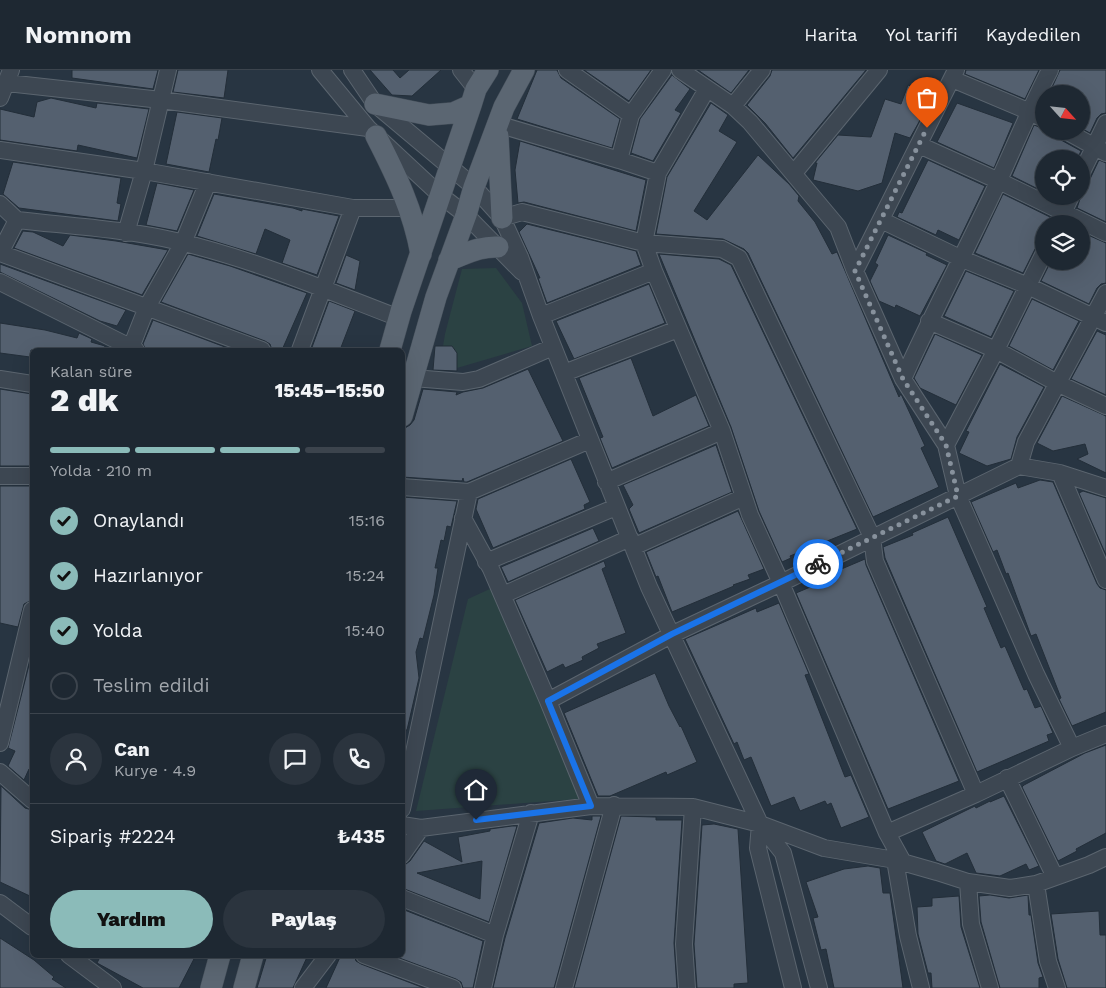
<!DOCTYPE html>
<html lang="tr">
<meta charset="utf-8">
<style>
body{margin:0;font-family:"Work Sans",sans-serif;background:#2b343e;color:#f1f3f6;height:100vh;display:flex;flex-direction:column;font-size:19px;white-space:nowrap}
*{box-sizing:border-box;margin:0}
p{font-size:16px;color:#a1a6ac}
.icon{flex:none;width:28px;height:28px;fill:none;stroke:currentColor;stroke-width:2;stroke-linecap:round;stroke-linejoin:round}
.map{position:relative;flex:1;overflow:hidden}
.sheet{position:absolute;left:30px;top:278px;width:375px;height:610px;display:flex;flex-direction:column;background:#1e2832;border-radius:8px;box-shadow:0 5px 20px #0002,0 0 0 1px #3c444d}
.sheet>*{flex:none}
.needle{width:32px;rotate:117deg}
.controls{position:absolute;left:1035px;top:15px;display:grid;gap:10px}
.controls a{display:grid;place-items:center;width:55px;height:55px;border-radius:50%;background:#1e2832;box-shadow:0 5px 20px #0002,0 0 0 1px #3c444d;font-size:25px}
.pin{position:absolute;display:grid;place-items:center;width:42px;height:42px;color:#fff;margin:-51px -21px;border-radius:50% 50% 50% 0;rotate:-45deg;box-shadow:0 0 5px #0007}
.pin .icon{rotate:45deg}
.courier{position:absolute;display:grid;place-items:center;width:50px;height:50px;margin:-25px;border:4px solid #1a73e8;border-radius:50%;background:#fff;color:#222;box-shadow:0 1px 6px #0007}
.overview em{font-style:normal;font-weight:800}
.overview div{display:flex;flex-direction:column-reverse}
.overview{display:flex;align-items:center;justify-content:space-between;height:85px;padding:0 20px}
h1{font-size:32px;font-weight:800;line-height:38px}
.bar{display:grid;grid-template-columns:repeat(4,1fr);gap:8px 5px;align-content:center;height:60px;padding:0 20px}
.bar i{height:6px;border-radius:4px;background:#3c444d}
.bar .active{background:#8bbbb9}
.bar p{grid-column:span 4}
.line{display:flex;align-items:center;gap:12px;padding:0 20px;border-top:1px solid #3c444d}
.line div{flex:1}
.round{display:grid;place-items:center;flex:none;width:52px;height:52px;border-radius:26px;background:#2b343e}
ol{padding:0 20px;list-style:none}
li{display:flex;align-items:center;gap:15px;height:55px}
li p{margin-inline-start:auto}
li .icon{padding:5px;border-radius:50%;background:#8bbbb9;color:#111;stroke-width:4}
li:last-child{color:#a1a6ac}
li i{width:28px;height:28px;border:2px solid #3c444d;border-radius:50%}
.button{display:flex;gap:10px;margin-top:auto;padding:10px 20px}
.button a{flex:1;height:58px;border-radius:30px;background:#8bbbb9;color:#111;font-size:20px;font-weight:800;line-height:58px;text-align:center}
.button a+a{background:#2b343e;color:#f1f3f6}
header{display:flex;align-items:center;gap:30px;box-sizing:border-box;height:70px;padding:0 25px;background:#1e2832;border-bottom:1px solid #3c444d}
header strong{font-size:24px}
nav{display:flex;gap:28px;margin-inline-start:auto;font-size:18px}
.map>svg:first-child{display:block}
.green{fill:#2b4243}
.building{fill:#54606f;stroke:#232e39;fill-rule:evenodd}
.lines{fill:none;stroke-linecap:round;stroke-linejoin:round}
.minor-casing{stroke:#5b656f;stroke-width:18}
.major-casing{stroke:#46505b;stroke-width:22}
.minor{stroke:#3d4752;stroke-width:16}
.major{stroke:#5b6672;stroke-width:21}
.done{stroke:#87919c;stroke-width:5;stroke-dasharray:0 9}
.route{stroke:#1a73e8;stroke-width:6}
</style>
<header>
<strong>Nomnom</strong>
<nav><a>Harita</a><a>Yol tarifi</a><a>Kaydedilen</a></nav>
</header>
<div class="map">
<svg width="1106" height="918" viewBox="0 0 1106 918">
<rect width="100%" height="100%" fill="#283542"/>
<path class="green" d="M496,198L522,233L532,276L457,298L439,301L445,264L462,199Z
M494,517L579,729L416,741L468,529Z"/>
<path class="building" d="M72,0H158L153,19L72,8Z
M178,0H228L224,28L173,22Z
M370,0H393L400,8L409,0H441L412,26L392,25Z
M537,0H557L561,8L620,49L612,78L517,49Z
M584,0H651L629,31Z
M698,0H749L731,23Z
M772,0H866L793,88L765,53L747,35L770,6Z
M966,0H1039L1025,29L965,4Z
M1060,0H1106V43L1101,44L1097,48L1090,63L1081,58V24H1049Z
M672,5L690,19L675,40L681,43L653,91L631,83L640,49Z
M908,15L929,23L919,52L910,68L895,63L882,113L858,121L813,110L817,93H815L838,65L871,67L885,29L901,34Z
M51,28L96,38L97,33L149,39L137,88L78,75L77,81L0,70V39L34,47L37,32Z
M711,33L728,45L719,61L737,72L694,141L707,150L758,85L789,114L799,126L798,131L815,152L832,184L837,182L899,327L901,324L925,376L921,378L939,417L873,447L748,183L744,179L723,169L656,164L667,107Z
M957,33L1013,53L994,98L937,72Z
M177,42L222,48L218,70L216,69L209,102L166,94Z
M1034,55L1044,59V61H1051L1057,64L1061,70L1081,81L1077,89H1044V122L1012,106Z
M520,71L646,110L636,161L524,132L518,133L515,100Z
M928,90L985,116L959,170L938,160L936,165L897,147L899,142L902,143Z
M1099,90L1106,93V152L1077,138L1081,126V114L1086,113L1090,109Z
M13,92L121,108L117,133L121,134L118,151L19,138L3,124Z
M157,113L194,120L177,161L146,155Z
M214,124L293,138L302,141V139L339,146L317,205L282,193L290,170L265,159L256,184L197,166Z
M1003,124L1050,147L1048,154H1044L1043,173L1038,175L1035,179L1023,203L975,183Z
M527,154L636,181L641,195L547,233L538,208H540L519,162Z
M23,161L33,162L63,176L70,165L116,171L168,180L142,225L14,178Z
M1081,162L1106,173V213L1101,214L1097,218L1089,234L1041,211L1051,191H1081Z
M888,165L927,183L926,185L947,195L920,246L896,235L895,238L879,231L870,211L878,195L875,193Z
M188,184L230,196L307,223L282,280H272L270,274L265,271L161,232Z
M659,184L719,189L731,195L857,459L790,486L791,488L782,492L759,441L731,357Z
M346,185L360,191L355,220L336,213Z
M0,194L126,240L117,256L100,251L0,202Z
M966,201L1014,221L991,267L944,246Z
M649,214L665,253L574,289L556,251Z
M1032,229L1079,251L1053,300L1009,276Z
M329,231L355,241L340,280H311Z
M153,250L233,280H146L143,274Z
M0,253L45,260L77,268L79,263L92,269L91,272L105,276L104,280H31L30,287L0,283Z
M1097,261L1106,265V325L1071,309Z
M935,264L982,285L956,335L920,318L914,308Z
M435,276H452L457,283V301L433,300Z
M631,288L653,346L696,325L709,356L612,398L600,368L603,367L579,308Z
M1000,294L1044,317L1017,367L1011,389L987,396L959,383L969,362L966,361Z
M528,299L563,371L467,412H464L463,408L462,411L402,407V369L405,358L410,355L414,350L423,319L457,322L456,325L463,322L483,318Z
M0,319L32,324V396H0Z
M1062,326L1106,346V403L1077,389L1088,384L1085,374L1053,381L1037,373Z
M716,375L732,422L639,463L629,439L633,435L623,415Z
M571,389L590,432L584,435L585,439L493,478L476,439L478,429Z
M1040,410L1053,412L1097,514L1100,518L1106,520V642L1072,656L1059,629L1061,628L1036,564L1031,566L1008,503L1006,504L997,480L993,482L971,432L1016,413L1018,418Z
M0,416H32V530L24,534L18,557L0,553Z
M1083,421L1106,428V485L1079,423Z
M402,427L457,431L451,457L447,456L444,471L441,470L435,498H438L434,525L423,569L420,568L416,582L419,608L407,660H402Z
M738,441L764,499L748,505L750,509L733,515L734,516L672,542L658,506L656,507L646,482Z
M948,447L987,537L984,538L1001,578L1005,576L1024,620L1027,619L1035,638L1041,636L1053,663L1047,665L1049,671L977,702L885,488L883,477L913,465L912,463Z
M593,458L599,471L508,512L501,497Z
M865,489L866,495L959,711L888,739L796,523L834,507L832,503Z
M604,491L606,497L602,499L626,563L597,574L599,578L582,587L583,590L565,598L563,594L547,602L515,530Z
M779,533L809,604L805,605L845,707L851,705L869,747L841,758L831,733L827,735L825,731L800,741L794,727L771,736L751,687L744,690L737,672L734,674L685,569L756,538L757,542Z
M32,583V701L29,699L24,710L8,696L15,681L8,678Z
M655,603L669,636L680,657L681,656L697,692L667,705L666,702L610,726H598L564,643Z
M1106,675V763L1076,779L1077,781L1058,791L1022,717L1024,715L1085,683Z
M1,716L25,738L32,740V827L0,812Z
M1004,726L1039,796L1029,800L1026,794L1000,806L976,803L967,783L945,794L936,791L922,762L975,736L976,738L990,731V732Z
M592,746H601L554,918H493L505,868L539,753L573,748L592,750Z
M621,746L654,747H656V750H682L674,873L677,918H574Z
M714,754L738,759L748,913L734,914V918H697L694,874L702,755Z
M512,756H517L489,852L402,818V797L410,791L424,771L462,792L458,767L490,761V759ZM482,791L480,829L417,803L466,794Z
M868,796L880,798L883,823H890L903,918H834L826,879L821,880L813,848L818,847L806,812L844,799Z
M990,825L1009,828L1028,825L1029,845H1031L1038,893L1043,907L1039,908V918H1000L981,852L979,826Z
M959,826L961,857L980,918H932L931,903H928L918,864L917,837L932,836V828Z
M402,839L483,871L473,918H463L461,912L456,909L394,886L402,885Z
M1099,841L1100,865H1106V918H1067L1058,889L1051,844Z
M0,868L34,890L54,907L52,909L66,918H0Z
M101,885H196L179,918H143L97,893Z
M267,885H308L293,918H257Z
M341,885H354L356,891L361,894L424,918H326Z"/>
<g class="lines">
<defs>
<path id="minor" d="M320,0L368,58L440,125L466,145L522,202
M352,0L375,34L474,117L502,148L520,187L541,246L649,517L760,754L783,783L819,918
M461,0L476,19
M567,0L631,45
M680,0L733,36L750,52L838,157L855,201L903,309L946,375L958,426L1036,604L1072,678
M952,9L1028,41L1044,49
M7,13L161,30L368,58
M707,19L658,103L644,173L654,201L722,361L750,445L781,513L887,763L903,792
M0,28L11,0
M733,36L762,0
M497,54L619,90L658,103
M1066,61L1106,83
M919,75L999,111L1106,163
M0,80L144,101L353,138H410
M619,90L631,45L663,0
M794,103L879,0
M1081,104L1106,53
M0,134L17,150L0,183
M502,148L522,142L644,173L722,179L739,188L872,467L875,491L976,724
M17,150C70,156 124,159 176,171C253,189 326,220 399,248
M881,150L960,188L1028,216L1106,253
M1058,154L1071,126
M126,163L144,101L168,0
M0,183L262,280
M855,201L956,0
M0,212L136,280
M541,246L654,201
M929,251L996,280L1059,314L1106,336
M130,280L147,237L183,173L208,112
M300,280L353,138
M564,303L678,259
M413,308L463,312L479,309L553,277
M0,309L32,314
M903,309C933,242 968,177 999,110C1016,73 1031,36 1050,0
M946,375L996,280L1044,183
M1019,396L1026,372L1106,223
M1060,403L1106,510
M0,406H32
M606,412L722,361
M402,417L469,422L590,370
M463,448L491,499L548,631L591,736
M633,477L744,427
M486,492L616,437
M503,525L630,468
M548,631L673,564L781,513L1019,396L1060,403L1106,418
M0,673L32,540
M0,702L32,730
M1007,708L1055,807
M402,739L469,422
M760,754L758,778L793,918
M402,755L421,758L591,736L693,737L760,754L824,778L895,790L937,802L968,812L1010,818L1036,814L1089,795L1106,787
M887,763L976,724L1072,678L1106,664
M402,785L421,758
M895,790L908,866L921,918
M968,812L971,854L990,918
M1036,814L1048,891L1057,918
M402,828L495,865
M0,833L32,857
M69,885L113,918
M364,885L453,918
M303,918L328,885
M483,918L495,865L531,743
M564,918L614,735
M687,918L684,874L693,737"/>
<path id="major" d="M375,34L429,45L453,43L471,35
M376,66C396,105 413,140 421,184
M498,66L502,148
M449,190C466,184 480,176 498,177
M390,280L401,241L471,35L476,19L488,0
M402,346L436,227L466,145L474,117L504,37L524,0
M211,918L220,885
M244,918L253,885"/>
</defs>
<use href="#minor" class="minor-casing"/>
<use href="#major" class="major-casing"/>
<use href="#minor" class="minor"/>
<use href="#major" class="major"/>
</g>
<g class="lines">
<path class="done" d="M818,494L958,426L946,375L903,309L855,201L927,58"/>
<path class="route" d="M476,750L591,736L548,631L672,564L818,494"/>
</g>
</svg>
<div class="controls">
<a><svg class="needle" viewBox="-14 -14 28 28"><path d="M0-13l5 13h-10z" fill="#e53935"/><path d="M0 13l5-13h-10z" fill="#a1a6ac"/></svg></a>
<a><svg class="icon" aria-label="locate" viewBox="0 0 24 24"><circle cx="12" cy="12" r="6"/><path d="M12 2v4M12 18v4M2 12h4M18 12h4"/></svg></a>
<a><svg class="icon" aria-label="layers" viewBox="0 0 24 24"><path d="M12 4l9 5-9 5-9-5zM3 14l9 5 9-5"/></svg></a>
</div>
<div class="pin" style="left:927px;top:58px;background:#ea580c"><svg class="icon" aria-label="bag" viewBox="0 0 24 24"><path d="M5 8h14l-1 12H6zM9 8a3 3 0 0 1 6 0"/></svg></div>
<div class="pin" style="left:476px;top:750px;background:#1f2937"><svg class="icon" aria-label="home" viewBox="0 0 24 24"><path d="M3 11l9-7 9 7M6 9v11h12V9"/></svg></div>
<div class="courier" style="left:818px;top:494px"><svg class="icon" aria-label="bike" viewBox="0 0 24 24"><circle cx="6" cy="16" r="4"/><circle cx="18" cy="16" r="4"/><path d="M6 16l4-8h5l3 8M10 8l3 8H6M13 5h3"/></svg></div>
<section class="sheet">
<div class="overview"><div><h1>2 dk</h1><p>Kalan süre</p></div><em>15:45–15:50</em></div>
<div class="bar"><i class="active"></i><i class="active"></i><i class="active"></i><i></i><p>Yolda · 210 m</p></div>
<ol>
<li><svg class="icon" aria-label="check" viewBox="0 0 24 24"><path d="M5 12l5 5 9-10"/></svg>Onaylandı<p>15:16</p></li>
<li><svg class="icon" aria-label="check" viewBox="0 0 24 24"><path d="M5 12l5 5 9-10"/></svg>Hazırlanıyor<p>15:24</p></li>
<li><svg class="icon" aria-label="check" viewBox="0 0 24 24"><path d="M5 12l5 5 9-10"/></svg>Yolda<p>15:40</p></li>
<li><i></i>Teslim edildi</li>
</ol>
<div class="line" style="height:90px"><a class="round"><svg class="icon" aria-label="person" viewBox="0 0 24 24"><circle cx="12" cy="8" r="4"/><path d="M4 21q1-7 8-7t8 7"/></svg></a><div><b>Can</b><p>Kurye · 4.9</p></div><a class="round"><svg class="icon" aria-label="chat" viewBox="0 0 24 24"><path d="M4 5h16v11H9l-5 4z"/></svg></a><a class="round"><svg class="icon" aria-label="phone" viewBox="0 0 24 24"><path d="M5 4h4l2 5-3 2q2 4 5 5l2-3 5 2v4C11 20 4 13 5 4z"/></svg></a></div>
<div class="line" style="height:65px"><div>Sipariş #2224</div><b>₺435</b></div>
<div class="button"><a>Yardım</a><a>Paylaş</a></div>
</section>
</div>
